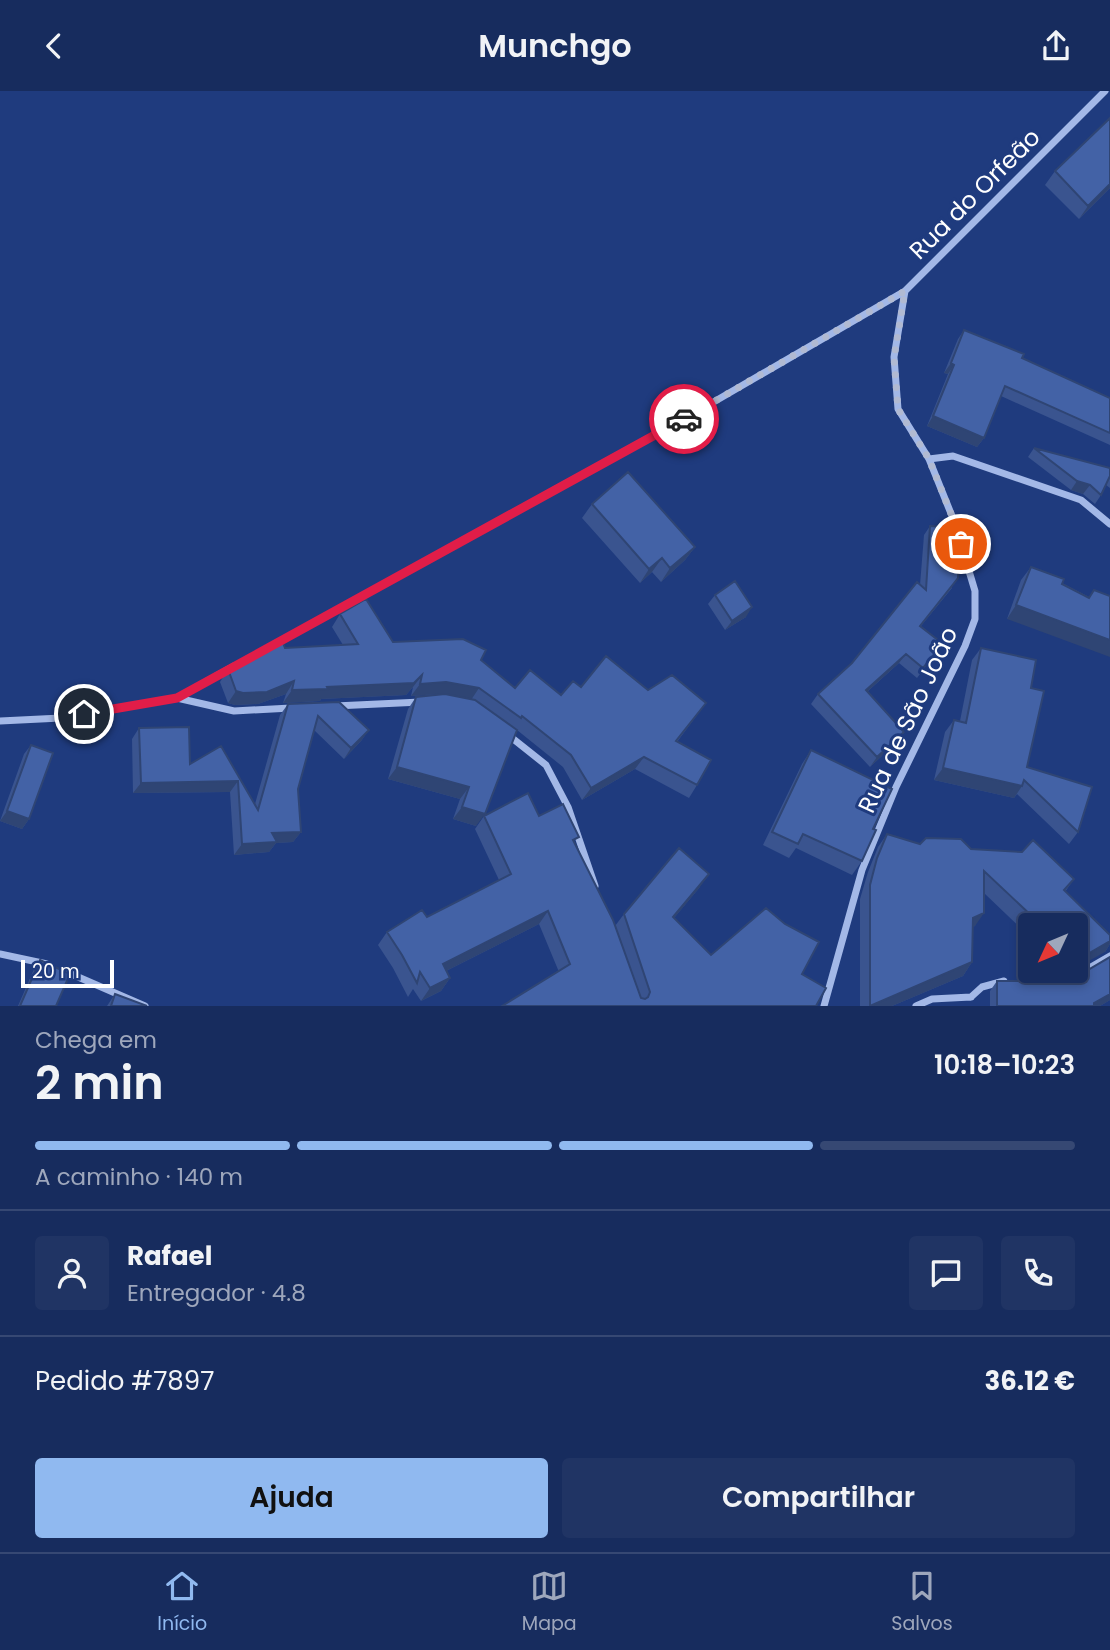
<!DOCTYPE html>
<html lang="pt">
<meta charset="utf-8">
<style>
body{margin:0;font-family:Poppins,sans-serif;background:#203464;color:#f1f3f6;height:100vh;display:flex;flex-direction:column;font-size:26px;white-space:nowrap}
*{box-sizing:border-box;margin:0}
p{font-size:23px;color:#9ea7bc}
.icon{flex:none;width:38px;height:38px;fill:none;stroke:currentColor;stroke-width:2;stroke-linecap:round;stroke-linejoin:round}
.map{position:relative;height:915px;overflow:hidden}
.side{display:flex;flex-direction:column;background:#172c5e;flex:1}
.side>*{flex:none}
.needle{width:46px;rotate:226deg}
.tools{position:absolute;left:1018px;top:822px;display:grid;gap:14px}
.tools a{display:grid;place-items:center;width:70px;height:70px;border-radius:7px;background:#172c5e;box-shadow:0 4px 10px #0003,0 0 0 2px #364873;font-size:35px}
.scale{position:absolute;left:21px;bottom:18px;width:93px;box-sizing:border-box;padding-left:7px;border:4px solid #fff;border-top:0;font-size:19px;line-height:24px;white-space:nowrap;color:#fff;-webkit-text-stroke:5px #1f3b7e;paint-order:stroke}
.pin{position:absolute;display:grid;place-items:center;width:60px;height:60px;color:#fff;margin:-30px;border:4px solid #fff;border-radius:50%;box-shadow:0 2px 7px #0007}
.courier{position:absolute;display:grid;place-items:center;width:70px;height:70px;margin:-35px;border:5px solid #e11d48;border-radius:50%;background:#fff;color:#222;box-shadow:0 2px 9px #0007}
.head em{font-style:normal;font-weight:600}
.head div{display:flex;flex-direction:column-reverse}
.head{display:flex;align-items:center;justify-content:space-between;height:119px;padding:0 35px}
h1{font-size:46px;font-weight:600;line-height:52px}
.bar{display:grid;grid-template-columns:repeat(4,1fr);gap:10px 7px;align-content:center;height:84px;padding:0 35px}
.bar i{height:9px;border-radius:5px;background:#364873}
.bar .on{background:#90b9f0}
.bar p{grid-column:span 4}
.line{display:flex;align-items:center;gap:18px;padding:0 35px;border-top:2px solid #364873}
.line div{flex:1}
.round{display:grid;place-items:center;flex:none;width:74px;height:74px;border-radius:7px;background:#203464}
.action{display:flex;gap:14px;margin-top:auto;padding:14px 35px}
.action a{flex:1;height:80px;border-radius:7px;background:#90b9f0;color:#111;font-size:28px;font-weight:600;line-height:80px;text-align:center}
.action a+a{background:#203464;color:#f1f3f6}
header{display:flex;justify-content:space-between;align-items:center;height:91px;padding:0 35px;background:#172c5e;font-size:32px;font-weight:600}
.menu{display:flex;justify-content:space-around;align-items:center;height:98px;border-top:2px solid #364873;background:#172c5e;font-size:19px;color:#9ea7bc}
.menu a{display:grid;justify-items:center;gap:4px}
.menu .on{color:#90b9f0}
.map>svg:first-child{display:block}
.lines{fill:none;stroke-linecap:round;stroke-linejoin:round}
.minor{stroke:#a3b8e7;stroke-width:7}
.wall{fill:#3a548f}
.shaded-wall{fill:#2f4574}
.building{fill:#4362a6;stroke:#2f4574;stroke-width:2}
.done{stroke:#b1bad2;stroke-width:7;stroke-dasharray:0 12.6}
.route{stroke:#e11d48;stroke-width:9}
.labels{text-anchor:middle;stroke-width:6;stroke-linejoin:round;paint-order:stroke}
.street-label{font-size:24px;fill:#fff;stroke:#1f3b7e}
</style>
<header><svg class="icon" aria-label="back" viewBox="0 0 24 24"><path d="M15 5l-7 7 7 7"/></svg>Munchgo<svg class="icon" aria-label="share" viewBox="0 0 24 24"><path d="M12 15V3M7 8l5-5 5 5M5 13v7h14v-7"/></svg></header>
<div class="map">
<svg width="1110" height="915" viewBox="0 0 1110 915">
<rect width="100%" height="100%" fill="#1f3b7e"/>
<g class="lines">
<path class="minor" d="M929,368L953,365L1081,409L1110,433
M257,563L705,316L905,200L1105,0
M177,607L234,620L291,617
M335,615L421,611
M0,630L61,627L177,607L234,575
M507,643L546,674L568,716L595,795
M0,863L47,873
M62,879L145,915
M1072,887L1110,865
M971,906L982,896L1004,890
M824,915L862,779L896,696L965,555L975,528V500L954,430L929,368L898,318L894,266L905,200
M916,915L932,908L971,906"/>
</g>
<path class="wall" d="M1110,27V97L1079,128L1045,94L1055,80Z
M964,239L1022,267L1110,307V354L1001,305L984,347L977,356L927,335L948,283L944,282L958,248Z
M1034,357L1110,377V397L1106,394L1101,404L1095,413L1083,403L1071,399L1028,366Z
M592,413L695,456L685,469L661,491L652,481L640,492L582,427Z
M930,435L952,497L921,535L943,553L917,587L899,572L867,601L898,650L870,676L811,613L818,603L852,572L920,494L924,444Z
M1031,476L1089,506L1094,499L1110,505L1007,528L1021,489Z
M715,504L746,526L725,539L708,513Z
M340,523L393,551L481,569L515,597L561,604L581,596L648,599L706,612L677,651L697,694L689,707L635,678L582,709L563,676L517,639L476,735L453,728L460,708L388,688L408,618L416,606L441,603L411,605L413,596L406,604L321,608L320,610L283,612L286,603L258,613L235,614L228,612L220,591L228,578L285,557L343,554L332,536Z
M981,557L1031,597L1027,676L1078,741L1069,753L1017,703L1014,707L934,689L945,641L954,629L960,630L972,569Z
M288,613L369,639L361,650L344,668L314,639L298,698L301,741L293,751L276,752L269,761L234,764L230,701L133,702L132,648L139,637L190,673L221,655L255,713L280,624Z
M31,654L29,728L22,738L0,730L24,663Z
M811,659L873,738L862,770L852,784L796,757L789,767L763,754L802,673Z
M484,725H539L574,753L615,835L624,823L700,796L674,827L711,864L802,883L816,915H502L559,881L539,833L446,880L450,887L441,900L421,910L413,898L408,906L393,877L378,854L387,841L427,826L499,789L475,738Z
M887,743L920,753L971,758L1074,788L1065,801L1110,844V853L1105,861L1076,835H1031V880L1070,881L1040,886L1024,885L1026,842L984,802L975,835L972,836V871L963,885L892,915H860V808L868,781L878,756Z
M1110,866V909L1100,915H990V900L997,890H1029L1031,887L1048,888L1081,883Z
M40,869L56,915H18L34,878Z
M115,903L147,915H107Z"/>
<path class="shaded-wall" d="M1110,93V97L1079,128L1088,115Z
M951,272L954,274L948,283L944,282Z
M933,325L984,347L977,356L927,335Z
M1077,390L1090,394L1083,403L1071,399Z
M695,456L685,469L661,491L670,477Z
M662,467L652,481L640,492L649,478Z
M1016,514L1110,549V566L1007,528Z
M752,516L746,526L725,539L732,530Z
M906,563L899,572L859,608L866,599Z
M422,584L413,596L406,604L321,608L320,610L283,612L292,599L327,596Z
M294,590L286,603L258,613L235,614L228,612L236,600Z
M446,591L479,597L471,609L438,603L411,605L420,593Z
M369,639L361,650L344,668L351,657Z
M904,641L898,650L870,676L877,666Z
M644,666L635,678L582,709L591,697Z
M397,676L469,696L460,708L388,688Z
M943,677L1022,695L1014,707L934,689Z
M238,690L230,701L133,702L141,692Z
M462,716L485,723L476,735L453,728Z
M7,720L29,728L22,738L0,730Z
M301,741L293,751L276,752L269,761L234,764L242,753L272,742Z
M709,783L700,796L664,839L673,826Z
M548,820L539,833L434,886L443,873Z
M984,822L975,835L963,840L973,827Z
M1110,850V853L1105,861L1076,877V868Z
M972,871L963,885L892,915H870Z
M1031,876V880H1071L1040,886L1024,885Z
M450,887L441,900L421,910L430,897Z
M1110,903V909L1100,915H1092L1094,912Z"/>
<path class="building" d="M1110,27V93L1088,115L1055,80Z
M964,239L1024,263L1022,267L1110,307V342L1005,295L984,347L933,325L954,274L951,272Z
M1034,357L1110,377V385L1101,404L1090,394L1077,390Z
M628,381L695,456L670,477L662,467L649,478L592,413Z
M930,435L959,437L961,444L958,487L920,535L943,553L923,577L906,563L866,599L904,641L877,666L818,603L852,572L917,491L926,499Z
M1031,476L1064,488L1062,493L1089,507L1094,499L1110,505V549L1016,514Z
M735,490L752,516L732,530L715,504Z
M366,508L393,551L463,548L486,559L481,569L515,597L530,579L561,604L573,590L581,596L606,565L648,599L672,584L706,612L676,650L711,669L697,694L644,666L591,697L571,664L522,625L521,627L479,597L446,591L420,593L422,584L414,592L327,596L328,598L292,599L294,590L267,601L243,602L236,600L228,578L264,559L283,552L285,557L358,553L340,523Z
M981,557L1036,569L1031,597L1044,600L1027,676L1092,696L1078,741L1024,689L1022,695L943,677L954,629L966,632Z
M445,603L475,609L517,639L485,723L462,716L469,696L397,676L416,606Z
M339,611L369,639L351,657L318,625L298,698L301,741L272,742L277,751L242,753L238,690L141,692L139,637L189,636L190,673L221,655L258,719L288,613Z
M31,654L53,662L29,728L7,720Z
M811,659L892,698L873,738L876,739L862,770L803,743L798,753L772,741Z
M528,702L539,725L563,713L579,746L573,749L613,829L641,907L645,908L648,906L650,901L624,823L679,757L709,783L673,826L711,864L766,817L785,833L819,851L802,883L826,897L816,915H502L570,873L548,820L443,873L450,887L430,897L420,881L417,892L402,864L387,841L422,819L427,826L511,783L484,725Z
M887,743L920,753L926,747L961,748L971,758L1022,761L1033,749L1074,788L1064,799L1110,844V850L1079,868H1076V835H1035V828L984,780V822L973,827L972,871L870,915V794L877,767Z
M1110,866V903L1094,912V915H997V890H1031V887L1048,888L1081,883Z
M40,869L70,883L56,915H20Z
M115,903L147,915H111Z"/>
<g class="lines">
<path class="done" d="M684,328L905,200L894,267L898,318L929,368L954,430L961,453"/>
<path class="route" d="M84,623L177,607L684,328"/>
</g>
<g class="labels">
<g class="street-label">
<text transform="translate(975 103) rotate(-45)" y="8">Rua do Orfeão</text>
<text transform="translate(908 629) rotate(-65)" y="8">Rua de São João</text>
</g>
</g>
</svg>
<div class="tools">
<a><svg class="needle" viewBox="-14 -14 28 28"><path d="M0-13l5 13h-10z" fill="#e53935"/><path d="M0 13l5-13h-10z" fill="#9ea7bc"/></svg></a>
</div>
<div class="scale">20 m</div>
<div class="pin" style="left:961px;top:453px;background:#ea580c"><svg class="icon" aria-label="bag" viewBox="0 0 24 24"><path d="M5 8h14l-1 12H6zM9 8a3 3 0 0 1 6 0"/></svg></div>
<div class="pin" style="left:84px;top:623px;background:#1f2937"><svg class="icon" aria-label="home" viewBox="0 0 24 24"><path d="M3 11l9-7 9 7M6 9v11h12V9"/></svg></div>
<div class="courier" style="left:684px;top:328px"><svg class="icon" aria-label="car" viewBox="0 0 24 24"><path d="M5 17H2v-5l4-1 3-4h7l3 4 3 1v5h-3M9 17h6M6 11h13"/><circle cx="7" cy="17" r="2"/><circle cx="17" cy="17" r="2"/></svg></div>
</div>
<section class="side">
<div class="head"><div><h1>2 min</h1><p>Chega em</p></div><em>10:18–10:23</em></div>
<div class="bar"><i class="on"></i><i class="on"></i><i class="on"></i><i></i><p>A caminho · 140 m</p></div>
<div class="line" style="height:126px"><a class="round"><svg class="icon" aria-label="person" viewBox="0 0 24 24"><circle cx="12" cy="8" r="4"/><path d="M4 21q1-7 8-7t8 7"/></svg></a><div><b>Rafael</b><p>Entregador · 4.8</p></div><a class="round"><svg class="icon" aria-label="chat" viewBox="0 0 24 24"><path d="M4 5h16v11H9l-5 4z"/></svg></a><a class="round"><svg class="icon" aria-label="phone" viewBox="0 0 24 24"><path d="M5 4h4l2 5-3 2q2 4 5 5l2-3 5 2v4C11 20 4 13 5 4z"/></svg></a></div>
<div class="line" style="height:91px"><div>Pedido #7897</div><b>36.12 €</b></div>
<div class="action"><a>Ajuda</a><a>Compartilhar</a></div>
</section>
<nav class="menu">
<a class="on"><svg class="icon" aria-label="home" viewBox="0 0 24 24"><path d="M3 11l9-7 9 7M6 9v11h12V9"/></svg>Início</a>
<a><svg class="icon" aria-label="map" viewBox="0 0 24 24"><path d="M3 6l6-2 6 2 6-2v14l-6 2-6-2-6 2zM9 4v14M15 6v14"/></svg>Mapa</a>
<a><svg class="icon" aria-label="saved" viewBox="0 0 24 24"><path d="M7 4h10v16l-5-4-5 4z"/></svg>Salvos</a>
</nav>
